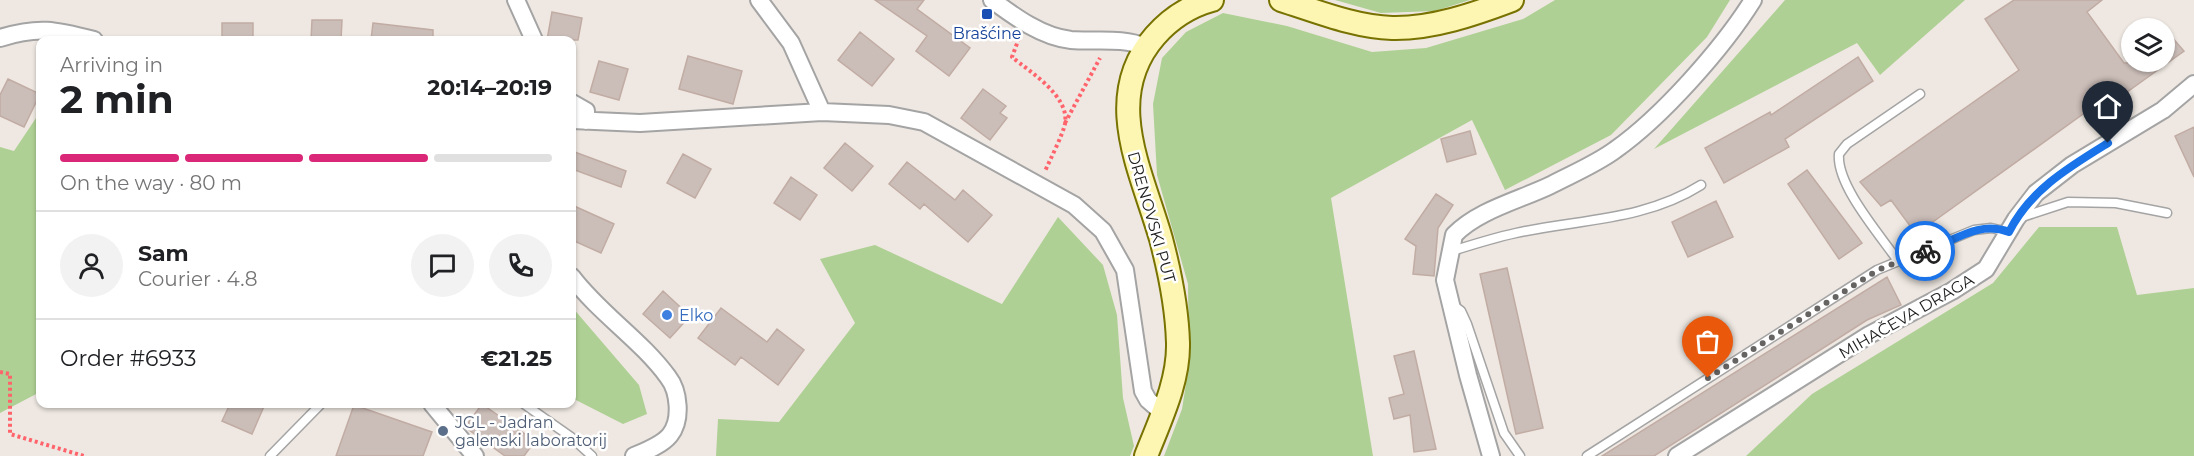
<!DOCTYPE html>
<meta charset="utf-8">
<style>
body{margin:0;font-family:Montserrat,sans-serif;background:#f2f2f2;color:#202124;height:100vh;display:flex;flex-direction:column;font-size:22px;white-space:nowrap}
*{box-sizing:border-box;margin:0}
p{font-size:20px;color:#757577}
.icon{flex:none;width:33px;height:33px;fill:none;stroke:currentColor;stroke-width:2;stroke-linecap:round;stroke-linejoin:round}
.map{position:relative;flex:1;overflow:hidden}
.sheet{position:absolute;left:36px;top:36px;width:540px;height:372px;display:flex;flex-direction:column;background:#fff;border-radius:12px;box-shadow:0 2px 4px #0004}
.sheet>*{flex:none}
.controls{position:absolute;left:2121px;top:18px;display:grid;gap:12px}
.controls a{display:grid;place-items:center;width:54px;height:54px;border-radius:50%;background:#fff;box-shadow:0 2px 4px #0004;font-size:30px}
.pin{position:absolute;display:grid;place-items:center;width:51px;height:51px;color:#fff;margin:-62px -26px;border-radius:50% 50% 50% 0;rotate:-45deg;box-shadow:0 0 6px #0007}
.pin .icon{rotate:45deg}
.courier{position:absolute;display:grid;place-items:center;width:60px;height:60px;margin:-30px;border:4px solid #1a73e8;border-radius:50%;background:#fff;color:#222;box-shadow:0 2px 8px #0007}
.summary em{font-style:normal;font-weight:700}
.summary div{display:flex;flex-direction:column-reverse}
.summary{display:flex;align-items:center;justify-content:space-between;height:102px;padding:0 24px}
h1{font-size:39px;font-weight:700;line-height:45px}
.bar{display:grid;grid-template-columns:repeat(4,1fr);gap:9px 6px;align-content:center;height:72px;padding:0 24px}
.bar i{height:8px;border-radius:4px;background:#e0e0e0}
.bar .selected{background:#db2777}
.bar p{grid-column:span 4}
.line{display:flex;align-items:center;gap:15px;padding:0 24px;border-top:2px solid #e0e0e0}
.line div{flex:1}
.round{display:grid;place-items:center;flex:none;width:63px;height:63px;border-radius:32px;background:#f2f2f2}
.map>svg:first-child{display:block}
.forest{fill:#afd094}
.building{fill:#cbbdb8;stroke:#c1aca4;stroke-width:1.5}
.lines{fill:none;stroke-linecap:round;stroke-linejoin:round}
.service-casing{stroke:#a4a4a4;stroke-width:11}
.minor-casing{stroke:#a4a4a4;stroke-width:20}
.secondary-casing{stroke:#787200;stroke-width:26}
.path{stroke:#ff636b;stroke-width:4;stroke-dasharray:3 3;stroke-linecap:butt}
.service{stroke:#fff;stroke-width:8}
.minor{stroke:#fff;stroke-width:16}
.secondary{stroke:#fdf5b2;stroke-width:22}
.done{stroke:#666462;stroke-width:6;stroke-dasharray:0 10.8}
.route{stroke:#1a73e8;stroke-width:8}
.transit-dot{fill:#1a4fb4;stroke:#fff;stroke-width:2}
.shop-dot{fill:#3f7fe0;stroke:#fff;stroke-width:2}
.service-dot{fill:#5c6f8a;stroke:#fff;stroke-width:2}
.labels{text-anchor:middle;stroke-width:5;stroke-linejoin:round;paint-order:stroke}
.transit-label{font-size:16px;fill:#164399;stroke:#fff}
.street-label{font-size:16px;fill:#1d1d1d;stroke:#fff}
.shop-label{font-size:16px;fill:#366cbe;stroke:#fff;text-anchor:start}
.service-label{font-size:16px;fill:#4e5e75;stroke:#fff;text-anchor:start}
</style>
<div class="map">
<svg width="2194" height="456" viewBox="0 0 2194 456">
<rect width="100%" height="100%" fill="#efe8e2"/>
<path class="forest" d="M1335,0H1470L1435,11L1381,13Z
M1555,0H1730L1707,37L1611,135L1505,190L1472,120L1331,198L1373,456H1164L1182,409L1189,365L1188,284L1157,175L1153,104L1162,58L1186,32L1223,13L1287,26L1372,52L1426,48L1523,19Z
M1785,0H1965L1880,75L1857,43L1654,149Z
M40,112V392L0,413V147L14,151Z
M1058,217L1103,265L1117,315L1123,398L1134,446L1130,456H716L718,419L779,422L855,323L820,259L875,245L1002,304Z
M2039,227H2117L2137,295L2194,288V456H1746L1812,394L1993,283Z
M572,307L639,385L647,414L623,424L572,398Z"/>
<path class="building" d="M875,0H924L917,9L970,48L949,76L916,51L927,36Z
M2014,0H2102L2087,12L2124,63L2164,62V28L2184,51L2109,105L2104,99L1916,234L1891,200L1881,206L1860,182L2019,70L1985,19Z
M552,12L582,18L578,40H547Z
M312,20H342L341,40H311Z
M222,23H253V40H222Z
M373,23L433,30V40H371Z
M860,32L894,59L872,86L838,60Z
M688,56L742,71L733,104L679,89Z
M1858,57L1873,81L1785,139L1789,147L1724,183L1705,148L1770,112L1771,115Z
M599,61L628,69L619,100L590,92Z
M8,79L40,94L24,127L0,116V95Z
M983,89L1006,106L1000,113L1007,118L990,140L961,118Z
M2194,127V177L2175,136Z
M1470,131L1476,154L1447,162L1441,139Z
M845,143L873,166L852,191L824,168Z
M572,151L626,171L621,187L572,169Z
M683,154L711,169L695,198L667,183Z
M907,162L955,200L963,190L992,215L968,242L924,204L920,209L889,184Z
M1807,170L1862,243L1839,259L1788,184Z
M791,177L817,195L800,220L774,203Z
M1436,194L1453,205L1438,228L1434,276L1413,274L1416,246L1405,239Z
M1716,201L1733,237L1688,257L1672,222Z
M572,205L614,224L601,253L572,240Z
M1507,268L1543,428L1516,434L1480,274Z
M1887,277L1901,305L1867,320L1654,456H1602Z
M663,291L690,316L670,338L643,314Z
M721,308L767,342L777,329L804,350L778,385L741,357L735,365L698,338Z
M1414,351L1436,449L1414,452L1410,415L1394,419L1389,398L1404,394L1394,356Z
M230,404H265L252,434L222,421Z
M482,404L535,441L524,456H505L465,427Z
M354,405L432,432L423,456H336Z"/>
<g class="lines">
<defs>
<path id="service" d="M2019,218L2068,202L2116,203L2167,213
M1449,252C1471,245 1493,238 1516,233C1579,219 1644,221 1701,185
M1898,261C1880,235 1836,185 1839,154L1847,144L1920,94
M1453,305L1461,311L1467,324L1504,433L1520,456
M524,404L571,437L592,456
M270,456L321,404
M1587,456L1877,270L1974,230L1991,228L2009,232"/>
<path id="minor" d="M516,0L534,40
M759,0L791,43L822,112
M992,0C1015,17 1042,37 1071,40C1096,42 1122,37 1146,47
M0,38C39,26 55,30 94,40
M572,103L586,111V121
M572,120L640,123L822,112L889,115L924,122L1074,205L1103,231L1125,270L1143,391L1148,400L1163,413
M572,277C600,314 641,340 668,377C679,391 682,420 670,435C662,445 646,451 634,456
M432,404L475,456
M1491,456L1468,375L1445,280L1454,235C1478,210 1520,200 1551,185C1572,174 1596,164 1615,150C1662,117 1723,48 1753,0
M1677,456L1869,335L1952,291L1986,269L2016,219L2036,193L2072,165L2163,110L2194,84"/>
<path id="secondary" d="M1281,0C1316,11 1355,27 1392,28C1432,29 1475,14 1512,0
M1146,456C1160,420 1179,382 1178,343C1177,308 1170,273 1161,239C1142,172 1101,98 1155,36C1170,19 1190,6 1212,0"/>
</defs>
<use href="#service" class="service-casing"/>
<use href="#minor" class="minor-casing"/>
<use href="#secondary" class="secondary-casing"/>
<path class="path" d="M1019,38L1012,57C1030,72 1070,96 1065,124C1063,134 1050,160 1045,171
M1065,123L1100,58
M0,372L10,374V434L84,456"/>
<use href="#service" class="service"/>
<use href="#minor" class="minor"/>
<use href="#secondary" class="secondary"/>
</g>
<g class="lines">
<path class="done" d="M1708,378L1878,270L1925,251"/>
<path class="route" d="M1925,251C1953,242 1978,220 2009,232C2030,190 2069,167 2108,143"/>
</g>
<rect class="transit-dot" x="981" y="8" width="12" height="12" rx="3"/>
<circle class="shop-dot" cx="667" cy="315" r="6"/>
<circle class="service-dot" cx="443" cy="431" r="6"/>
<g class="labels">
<g class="transit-label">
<text x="987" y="39">Brašćine</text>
</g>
<g class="street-label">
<text transform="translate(1152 217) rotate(74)" y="6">DRENOVSKI PUT</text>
<text transform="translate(1906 316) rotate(-30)" y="6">MIHAČEVA DRAGA</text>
</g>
<g class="shop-label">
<text x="679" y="321">Elko</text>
</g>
<g class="service-label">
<text x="455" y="428">JGL - Jadran<tspan x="455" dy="18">galenski laboratorij</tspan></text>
</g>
</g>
</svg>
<div class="controls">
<a><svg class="icon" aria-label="layers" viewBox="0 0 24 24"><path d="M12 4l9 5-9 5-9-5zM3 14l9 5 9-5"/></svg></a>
</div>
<div class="pin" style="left:1708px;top:378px;background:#ea580c"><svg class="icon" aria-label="bag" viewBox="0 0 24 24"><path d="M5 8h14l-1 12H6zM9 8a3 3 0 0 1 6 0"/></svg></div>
<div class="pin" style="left:2108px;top:143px;background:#1f2937"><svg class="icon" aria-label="home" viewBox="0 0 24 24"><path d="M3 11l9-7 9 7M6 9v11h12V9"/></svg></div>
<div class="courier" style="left:1925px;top:251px"><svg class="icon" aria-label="bike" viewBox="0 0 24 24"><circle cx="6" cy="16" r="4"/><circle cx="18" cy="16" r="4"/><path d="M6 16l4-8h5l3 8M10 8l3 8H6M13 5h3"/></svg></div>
<section class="sheet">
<div class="summary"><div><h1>2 min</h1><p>Arriving in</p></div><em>20:14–20:19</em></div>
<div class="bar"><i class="selected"></i><i class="selected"></i><i class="selected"></i><i></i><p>On the way · 80 m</p></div>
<div class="line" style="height:108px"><a class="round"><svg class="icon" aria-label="person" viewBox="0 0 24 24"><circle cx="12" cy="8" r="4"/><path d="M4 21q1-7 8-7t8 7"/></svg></a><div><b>Sam</b><p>Courier · 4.8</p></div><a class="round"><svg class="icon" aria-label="chat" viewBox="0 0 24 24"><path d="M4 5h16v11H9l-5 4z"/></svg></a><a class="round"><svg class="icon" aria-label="phone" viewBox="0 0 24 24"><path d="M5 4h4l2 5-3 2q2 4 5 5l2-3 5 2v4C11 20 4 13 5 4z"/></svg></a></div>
<div class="line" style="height:78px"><div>Order #6933</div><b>€21.25</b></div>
</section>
</div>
